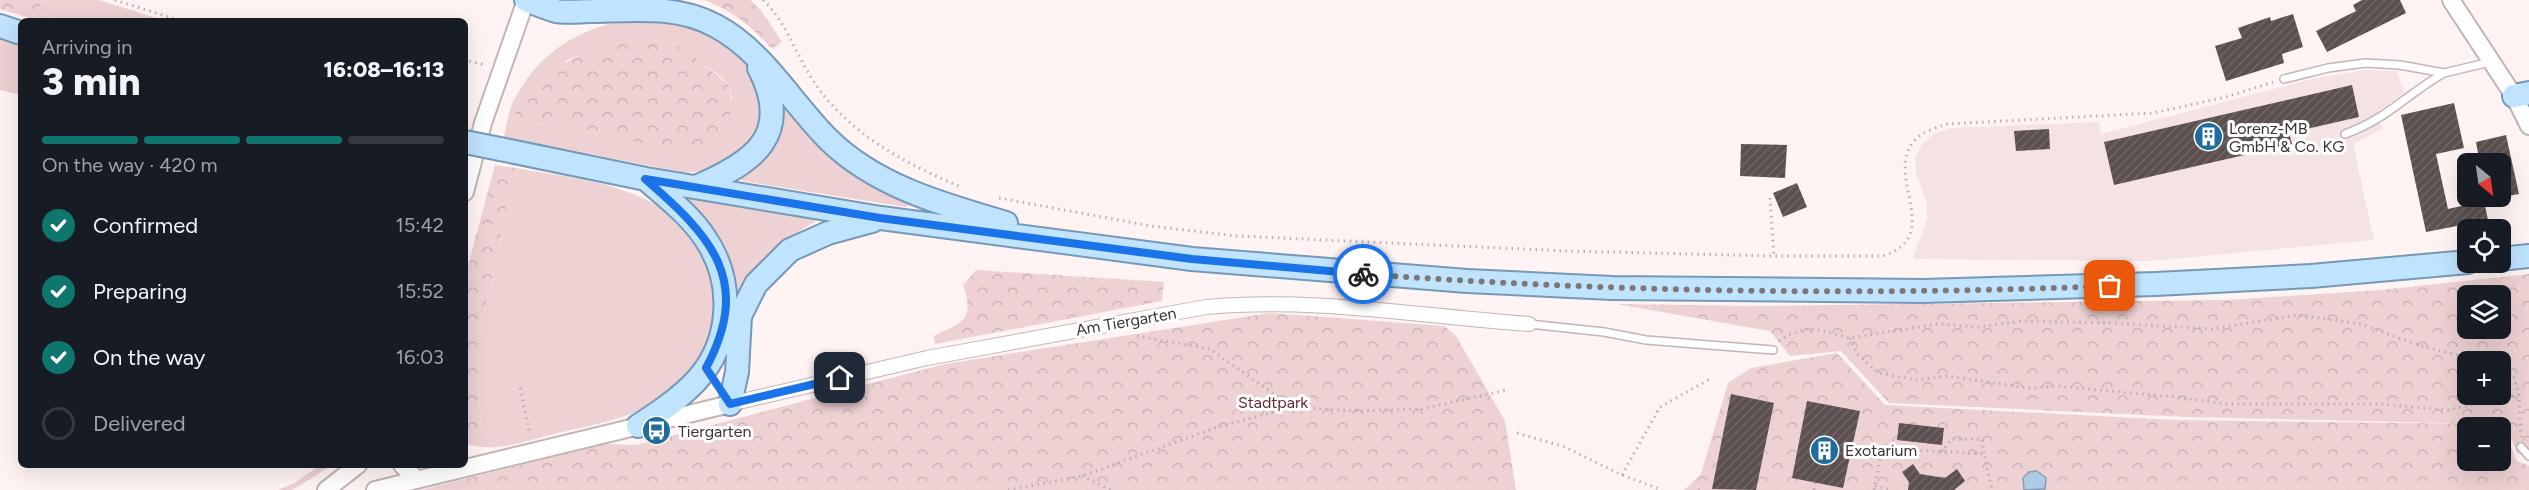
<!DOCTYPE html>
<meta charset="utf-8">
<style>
body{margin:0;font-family:Figtree,sans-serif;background:#242831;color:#f1f3f6;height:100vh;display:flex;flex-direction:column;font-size:22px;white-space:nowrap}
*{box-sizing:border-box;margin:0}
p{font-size:20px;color:#9ea1a6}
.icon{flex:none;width:33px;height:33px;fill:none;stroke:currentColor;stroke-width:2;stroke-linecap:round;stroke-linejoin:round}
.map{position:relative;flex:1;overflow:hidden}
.side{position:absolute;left:18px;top:18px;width:450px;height:450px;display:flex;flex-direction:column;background:#171b24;border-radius:9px;box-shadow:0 6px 24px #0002}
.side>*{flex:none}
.needle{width:39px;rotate:151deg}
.controls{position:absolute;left:2457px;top:153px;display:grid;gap:12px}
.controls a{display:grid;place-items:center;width:54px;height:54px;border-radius:9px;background:#171b24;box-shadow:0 6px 24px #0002;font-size:30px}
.pin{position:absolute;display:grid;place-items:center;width:51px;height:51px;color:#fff;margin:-26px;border-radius:12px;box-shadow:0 3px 9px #0006}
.courier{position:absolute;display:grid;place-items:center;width:60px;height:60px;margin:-30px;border:4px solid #1a73e8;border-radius:50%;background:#fff;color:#222;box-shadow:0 2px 8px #0007}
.head em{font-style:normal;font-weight:800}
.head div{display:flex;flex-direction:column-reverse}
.head{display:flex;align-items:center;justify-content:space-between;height:102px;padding:0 24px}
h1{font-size:39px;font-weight:800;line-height:45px}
.bar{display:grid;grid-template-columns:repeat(4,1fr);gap:9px 6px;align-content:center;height:72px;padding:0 24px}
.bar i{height:8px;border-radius:4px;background:#363941}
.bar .selected{background:#0f766e}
.bar p{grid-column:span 4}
ol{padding:0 24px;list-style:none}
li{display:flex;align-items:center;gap:18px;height:66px}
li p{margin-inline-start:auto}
li .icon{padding:6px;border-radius:50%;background:#0f766e;color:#fff;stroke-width:4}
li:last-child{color:#9ea1a6}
li i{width:33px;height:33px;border:3px solid #363941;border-radius:50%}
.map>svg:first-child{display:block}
.built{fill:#f5e3e4}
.grass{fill:#edd1d3;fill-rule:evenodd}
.forest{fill:url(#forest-crowns);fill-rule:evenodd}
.water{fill:#accbe4;stroke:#8a9daf;stroke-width:1.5}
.building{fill:url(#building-hatch)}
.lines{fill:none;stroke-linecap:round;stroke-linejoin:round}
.service-casing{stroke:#c3b5b6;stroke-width:10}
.minor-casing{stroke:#c3b5b6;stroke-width:16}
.tertiary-casing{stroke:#c3b5b6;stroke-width:20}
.primary-casing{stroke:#7599b7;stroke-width:26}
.path{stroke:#bab1b1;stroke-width:3;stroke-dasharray:1.5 4.5;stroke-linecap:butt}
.service{stroke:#fff;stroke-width:7}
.minor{stroke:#fff;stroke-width:14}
.tertiary{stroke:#fff;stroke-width:16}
.primary{stroke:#c0e3fe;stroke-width:22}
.primary-bridge-casing{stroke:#7599b7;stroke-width:26;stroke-linecap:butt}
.primary-bridge{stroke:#c0e3fe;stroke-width:22}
.done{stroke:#7e7677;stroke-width:6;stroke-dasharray:0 10.8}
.route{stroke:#1a73e8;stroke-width:8}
.labels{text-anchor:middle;stroke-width:6;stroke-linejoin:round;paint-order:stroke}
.poi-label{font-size:16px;fill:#393333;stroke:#fff;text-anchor:start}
.street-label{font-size:16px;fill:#393333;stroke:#fff}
.park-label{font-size:16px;fill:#632c33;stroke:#fff}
</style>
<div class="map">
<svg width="2529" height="490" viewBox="0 0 2529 490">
<defs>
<pattern id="forest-crowns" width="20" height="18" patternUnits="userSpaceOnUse" patternTransform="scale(1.5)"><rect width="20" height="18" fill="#edd1d3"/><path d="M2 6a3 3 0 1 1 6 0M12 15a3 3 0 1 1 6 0" fill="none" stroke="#ccb4b6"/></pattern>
<pattern id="building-hatch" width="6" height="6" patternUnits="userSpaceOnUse" patternTransform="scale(1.5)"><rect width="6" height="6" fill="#5c5050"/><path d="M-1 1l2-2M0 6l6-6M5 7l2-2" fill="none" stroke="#716767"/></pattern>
</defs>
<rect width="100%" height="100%" fill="#fff3f4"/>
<path class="built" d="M2365,70L2397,71L2404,93L2377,112L2382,129L2353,144L2374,240L2149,261L1913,259L1927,218V205L1916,172L1915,157L1922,144L1934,134L1951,128L2099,122L2101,134L2312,79Z"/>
<path class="grass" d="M36,0H99L166,21H52Z
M635,18C656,18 683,20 703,29C749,51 785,101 747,147C743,151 739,157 735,161C723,171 696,172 682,172L504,137C506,128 507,119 510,110C512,101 518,93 523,85C549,44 589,26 635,18ZM653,40L673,43L719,75L729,85L732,100L605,136L561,121L534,125L567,60C595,49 623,42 653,40Z
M0,40L21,46V95L0,90Z
M786,106L909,198L910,204L906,207L742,181V176L781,109Z
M516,168C565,177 616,181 660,207C676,216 687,230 697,246C701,253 708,261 712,269C717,281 716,295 715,309C713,319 713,331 710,340C702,362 683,382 665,396C634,419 590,425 554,434C526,441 493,454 465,443V438L481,427L476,350Z
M690,197L815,218V222C783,239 758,262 739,292H736C732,254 712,229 688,201Z
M320,465H333L292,490H278L293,484Z"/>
<path class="forest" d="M0,0H36L52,21H40L0,9Z
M704,0H750L760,9L782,42L772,49C753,28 732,10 704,0Z
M653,40L673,43L691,54L729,85L732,110L720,135L703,147L641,143L605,136L561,121L517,127L514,115C552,60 588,45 653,40Z
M495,165L516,168L476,350L481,427L465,438V277Z
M976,270L1164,282L1162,301L935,344L934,336C963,323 975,319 963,285Z
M2529,274V456L2517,453L2506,424H2501L2517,461L2529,466V490H1684L1701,474L1728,383L1751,368L1837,353L1885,405L2175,420L2487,424L2187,417L1889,403L1841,351L1790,356L1770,331L1616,304L1758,306L2228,300L2381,290ZM2468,296H2500V328H2468ZM2468,362H2500V394H2468ZM2468,428H2500V460H2468Z
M1270,313L1444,326L1456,336L1505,421L1516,490H421L604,444L636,445L945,364Z"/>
<path class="water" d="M2037,471L2046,478L2045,489L2024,490L2023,478L2029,472Z"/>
<path class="building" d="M2362,0H2400L2406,13L2327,52L2316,31L2356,11L2353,5Z
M2293,14L2303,47L2282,54L2284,63L2226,81L2215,46L2242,38L2238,28L2270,17L2271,21Z
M2352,85L2359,117L2289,133L2292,144L2114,185L2104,142Z
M2454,103L2464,148L2436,154L2448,209L2484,201L2488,220L2426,232L2401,115Z
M2049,129L2050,149L2016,151L2014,131Z
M2506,135L2519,194L2488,200L2487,196H2500V164H2480L2476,142Z
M1741,144L1787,145L1785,178L1740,176Z
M1797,183L1807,207L1783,217L1773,193Z
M1731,394L1774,403L1756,490L1712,489Z
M1807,401L1860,411L1843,488L1792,478Z
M1899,423L1944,428L1942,445L1897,440Z
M1913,464L1920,474L1945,478L1957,469L1965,481L1954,490H1908L1909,482L1902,472Z"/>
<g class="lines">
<defs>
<path id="service" d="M2284,79L2328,68L2365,63L2400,65L2444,73L2490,62
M2345,134C2387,119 2407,94 2444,73
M1529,324L1604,332L1646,340L1773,350
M2521,447L2529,456"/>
<path id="minor" d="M730,404L927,358L1206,307C1313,297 1421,316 1529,324"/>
<path id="tertiary" d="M2451,0L2514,96L2529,126
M465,192L483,123L526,0
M402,465L417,480
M326,490L358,465
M375,490L730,404"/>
<path id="primary" d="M526,0C536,4 546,8 556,11C567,13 581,11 592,11C636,10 677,5 716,26C763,51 791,102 828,139C875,186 944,205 1006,223
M0,26L21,33
M2514,96L2529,93
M500,149L646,179L881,218L1192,259L1467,281L1612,288L1923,291L2156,284L2311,276L2468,262
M696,187C753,163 794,135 759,68
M2500,259L2529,256
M730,404L737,372L740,316L756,284L790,250L828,233L872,221
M638,426C658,413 679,399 696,381C732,342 735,282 705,238C690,215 667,198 647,180"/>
</defs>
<use href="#service" class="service-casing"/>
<use href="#minor" class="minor-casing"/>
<use href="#tertiary" class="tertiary-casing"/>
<use href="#primary" class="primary-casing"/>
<path class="path" d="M115,0L181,21
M763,0C785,21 794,49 809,74C843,131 902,162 961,187
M465,65L469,61L485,65
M999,198L1151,226L1236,236L1567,251L1774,256H1883C1945,236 1884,176 1914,141C1921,132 1936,128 1947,124L2153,113L2226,97L2273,82
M1770,198L1774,256
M1137,336L1210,349L1292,407
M1850,338L1857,354L1879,373L1917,380L1948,376L2029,388L2056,386L2176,397L2227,404H2377L2448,410L2519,395
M1779,341L1788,335L1810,328L1850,338L1937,324L1978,327L2022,321L2112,323L2212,329L2297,315L2361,324L2418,345L2485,362
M2500,366L2513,374L2519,395L2521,437
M520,388L530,435
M1517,433L1565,447L1622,475L1662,490
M1941,452L1952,439H1982L1984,454
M1622,475L1660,407L1710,379
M1082,476L1111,490
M1875,486L1891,490
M1008,490L1082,476L1215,428L1292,407L1357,411L1422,409L1506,390
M1698,490H1701
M1814,490L1815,483
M1874,490L1883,445L1913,450L1984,454L1992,490"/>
<use href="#service" class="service"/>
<use href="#minor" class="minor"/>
<use href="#tertiary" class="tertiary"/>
<use href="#primary" class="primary"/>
<defs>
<path id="primary-bridge" d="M465,142L500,149"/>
</defs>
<use href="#primary-bridge" class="primary-bridge-casing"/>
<use href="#primary-bridge" class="primary-bridge"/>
</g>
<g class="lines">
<path class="done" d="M1363,274C1612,292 1861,296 2110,286"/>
<path class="route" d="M840,378L730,404L706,368C753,280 711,236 645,179L880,218L1192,259L1363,274"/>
</g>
<defs>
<symbol id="building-disc" viewBox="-11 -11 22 22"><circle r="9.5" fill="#216c9f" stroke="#fff"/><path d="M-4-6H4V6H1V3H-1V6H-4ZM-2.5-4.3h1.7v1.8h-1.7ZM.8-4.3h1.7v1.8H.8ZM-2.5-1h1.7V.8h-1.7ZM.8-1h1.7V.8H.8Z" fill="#fff"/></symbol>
<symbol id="bus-disc" viewBox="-11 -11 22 22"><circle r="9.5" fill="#216c9f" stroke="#fff"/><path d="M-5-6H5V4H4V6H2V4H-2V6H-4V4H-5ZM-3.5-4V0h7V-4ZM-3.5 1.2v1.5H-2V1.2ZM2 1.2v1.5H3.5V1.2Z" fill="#fff"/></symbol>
</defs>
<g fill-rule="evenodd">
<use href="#building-disc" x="2192" y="120" width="33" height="33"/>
<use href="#bus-disc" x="640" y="414" width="33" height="33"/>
<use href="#building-disc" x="1808" y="434" width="33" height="33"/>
</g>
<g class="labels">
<g class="poi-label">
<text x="2229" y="134">Lorenz-MB<tspan x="2229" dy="18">GmbH &amp; Co. KG</tspan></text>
<text x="678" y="437">Tiergarten</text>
<text x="1845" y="456">Exotarium</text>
</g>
<g class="street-label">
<text transform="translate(1126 321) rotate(-10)" y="6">Am Tiergarten</text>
</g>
<g class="park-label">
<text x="1273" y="408">Stadtpark</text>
</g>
</g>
</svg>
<div class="controls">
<a><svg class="needle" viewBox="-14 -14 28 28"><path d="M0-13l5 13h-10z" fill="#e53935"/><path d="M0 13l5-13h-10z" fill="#9ea1a6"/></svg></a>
<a><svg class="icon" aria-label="locate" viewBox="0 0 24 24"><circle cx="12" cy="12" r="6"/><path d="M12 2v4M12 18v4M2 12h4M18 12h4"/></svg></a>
<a><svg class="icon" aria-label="layers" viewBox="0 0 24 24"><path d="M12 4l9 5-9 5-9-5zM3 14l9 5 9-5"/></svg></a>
<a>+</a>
<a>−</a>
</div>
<div class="pin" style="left:2110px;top:286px;background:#ea580c"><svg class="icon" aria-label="bag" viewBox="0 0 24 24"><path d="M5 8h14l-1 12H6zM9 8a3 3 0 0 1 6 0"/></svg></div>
<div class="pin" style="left:840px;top:378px;background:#1f2937"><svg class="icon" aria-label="home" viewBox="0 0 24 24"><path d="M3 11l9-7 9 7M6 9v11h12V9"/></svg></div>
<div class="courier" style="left:1363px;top:274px"><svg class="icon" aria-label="bike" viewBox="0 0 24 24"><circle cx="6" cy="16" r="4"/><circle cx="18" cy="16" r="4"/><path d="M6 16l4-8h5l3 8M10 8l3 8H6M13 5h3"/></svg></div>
<section class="side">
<div class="head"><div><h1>3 min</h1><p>Arriving in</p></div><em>16:08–16:13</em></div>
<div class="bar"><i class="selected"></i><i class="selected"></i><i class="selected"></i><i></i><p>On the way · 420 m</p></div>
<ol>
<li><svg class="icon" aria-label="check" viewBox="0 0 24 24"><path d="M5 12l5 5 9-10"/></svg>Confirmed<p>15:42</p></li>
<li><svg class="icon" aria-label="check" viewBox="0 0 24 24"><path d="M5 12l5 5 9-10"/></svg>Preparing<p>15:52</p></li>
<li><svg class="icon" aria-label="check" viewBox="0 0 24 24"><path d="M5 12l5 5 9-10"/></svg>On the way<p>16:03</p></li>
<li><i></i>Delivered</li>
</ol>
</section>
</div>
